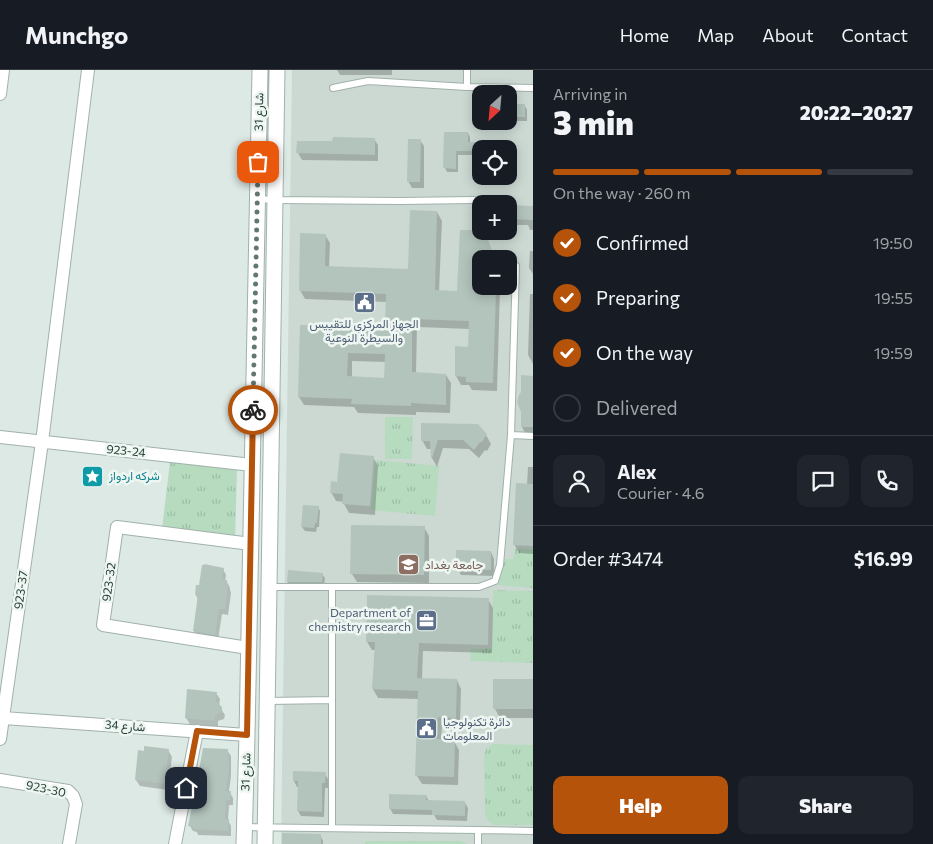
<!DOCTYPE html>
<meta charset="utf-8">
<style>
body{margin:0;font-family:Commissioner,Vazirmatn,sans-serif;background:#20242c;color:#f1f3f6;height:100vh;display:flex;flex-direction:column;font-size:19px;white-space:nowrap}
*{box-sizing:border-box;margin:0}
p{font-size:16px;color:#9ea1a6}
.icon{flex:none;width:28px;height:28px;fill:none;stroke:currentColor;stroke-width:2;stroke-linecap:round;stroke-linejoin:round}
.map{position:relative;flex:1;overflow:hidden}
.panel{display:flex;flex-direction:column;background:#171b24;width:400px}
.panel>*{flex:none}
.needle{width:32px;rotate:206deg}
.tools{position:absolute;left:472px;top:15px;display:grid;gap:10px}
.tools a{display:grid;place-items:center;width:45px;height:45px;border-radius:10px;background:#171b24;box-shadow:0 2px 12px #0003;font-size:25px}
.pin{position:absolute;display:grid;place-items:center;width:42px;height:42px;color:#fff;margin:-21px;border-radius:10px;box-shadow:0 2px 8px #0006}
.courier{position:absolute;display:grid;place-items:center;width:50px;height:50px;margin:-25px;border:4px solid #b45309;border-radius:50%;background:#fff;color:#222;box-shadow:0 1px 6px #0007}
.overview em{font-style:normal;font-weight:800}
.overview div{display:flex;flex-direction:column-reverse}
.overview{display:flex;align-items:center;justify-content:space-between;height:85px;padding:0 20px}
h1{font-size:32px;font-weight:800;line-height:38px}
.bar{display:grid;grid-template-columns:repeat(4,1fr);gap:8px 5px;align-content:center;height:60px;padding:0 20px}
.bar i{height:6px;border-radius:4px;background:#363941}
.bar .on{background:#b45309}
.bar p{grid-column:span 4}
.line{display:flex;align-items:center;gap:12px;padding:0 20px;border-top:1px solid #363941}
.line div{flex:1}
.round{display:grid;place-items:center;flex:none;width:52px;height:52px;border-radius:10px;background:#20242c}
ol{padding:0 20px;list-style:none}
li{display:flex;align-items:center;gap:15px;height:55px}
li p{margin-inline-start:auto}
li .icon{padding:5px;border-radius:50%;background:#b45309;color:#fff;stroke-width:4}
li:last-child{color:#9ea1a6}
li i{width:28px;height:28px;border:2px solid #363941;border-radius:50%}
.cta{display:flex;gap:10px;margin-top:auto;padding:10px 20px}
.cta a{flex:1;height:58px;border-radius:10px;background:#b45309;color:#fff;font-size:20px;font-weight:800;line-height:58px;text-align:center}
.cta a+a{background:#20242c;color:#f1f3f6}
header{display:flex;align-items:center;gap:30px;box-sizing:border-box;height:70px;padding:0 25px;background:#171b24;border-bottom:1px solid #363941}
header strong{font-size:24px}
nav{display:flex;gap:28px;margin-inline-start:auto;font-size:18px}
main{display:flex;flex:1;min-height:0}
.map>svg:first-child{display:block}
.built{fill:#ccd9d3;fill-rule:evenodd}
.grass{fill:url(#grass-tufts)}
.shadow{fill:#0003;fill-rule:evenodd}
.building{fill:#b3c4bd;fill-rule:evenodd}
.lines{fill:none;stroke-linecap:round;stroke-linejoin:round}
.service-casing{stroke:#a0b1ab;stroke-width:8}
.minor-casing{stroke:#a0b1ab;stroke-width:14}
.tertiary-casing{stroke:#a0b1ab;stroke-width:17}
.service{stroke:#fff;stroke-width:6}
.minor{stroke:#fff;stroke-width:12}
.tertiary{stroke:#fff;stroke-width:15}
.done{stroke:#627770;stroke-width:5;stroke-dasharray:0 9}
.route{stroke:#b45309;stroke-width:6}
.labels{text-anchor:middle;stroke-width:5;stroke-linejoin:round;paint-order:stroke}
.street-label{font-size:12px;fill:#1f3931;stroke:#eef6f2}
.service-label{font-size:12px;fill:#4e5e75;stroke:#eef6f2}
.culture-label{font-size:12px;fill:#0d838f;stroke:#eef6f2;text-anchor:start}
.education-label{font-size:12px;fill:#785e54;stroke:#eef6f2;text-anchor:start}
</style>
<header>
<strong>Munchgo</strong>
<nav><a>Home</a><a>Map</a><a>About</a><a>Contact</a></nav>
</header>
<main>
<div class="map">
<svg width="533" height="774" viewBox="0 0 533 774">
<defs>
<pattern id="grass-tufts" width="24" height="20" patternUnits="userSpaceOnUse" patternTransform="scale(1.25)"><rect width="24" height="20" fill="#b6dbbf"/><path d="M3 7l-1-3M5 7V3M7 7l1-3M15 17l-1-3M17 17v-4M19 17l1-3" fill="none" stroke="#9cbda5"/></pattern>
</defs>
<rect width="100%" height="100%" fill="#dde9e4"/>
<path class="built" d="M292,0H533V774H281ZM481,24H509V51H481ZM481,79H509V106H481ZM481,134H509V161H481ZM481,189H509V216H481Z"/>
<path class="grass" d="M385,347H413L412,389H385Z
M376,390L439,396L435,446L371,440Z
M170,392L237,398L235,471L162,459Z
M515,478L533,479V518L497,515L505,489H513Z
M493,520L533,521V591L532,593L470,591L471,579L492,578Z
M493,674L533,675V755H494L488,751L485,745L484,684L487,678Z
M365,771H461L467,774H365Z"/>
<path class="shadow" d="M337,0H392V5H340Z
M509,35L525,36L527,40V51H509Z
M468,63L470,67V73H478L480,77V85H458V102H447L445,98Z
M374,69L378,75V91L302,90L298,83V72L334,73Z
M420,70L424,76V118H412L408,111Z
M509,136L533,137V160H530L528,155H509Z
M437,142L442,151L439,222H459L476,161L479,167L487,171L495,189H481V216H500V218L497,321L472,320L469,315H461L456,306L457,277L469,278L470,259L417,257L416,304L446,305L451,313L450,343L416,342V345L358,343L354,337L304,335L299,327L301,256L386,259L387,232L305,229L300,220L325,165L330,173L329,197L409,200ZM352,291L386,292L385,309L352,307Z
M530,181H533V204L529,198Z
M530,224H533V294L528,285Z
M533,307V367H527L522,357Z
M486,365L491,374L487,381L485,380L479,388L469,379L443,378L437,397L432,388V379H427L422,370Z
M373,387L378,396L375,445L349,443L344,434V432L336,431L331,422L339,413Z
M528,397H533V484L519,483L514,474L527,415Z
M318,437L320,441L319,457H317L316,462L305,461L302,457Z
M424,457L429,466V513L357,512L352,504Z
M491,482L494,489V506L461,505L457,498Z
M223,499L226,505L225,511L227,512L230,518V520L231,523L228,545L222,544L218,570L197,567L194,561L198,530L196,525Z
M322,504L325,508L324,516H290L288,512Z
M488,529L493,538L492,583L423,581L422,609L457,610L461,619L460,656H442L441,670L454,671L459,680L458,715L422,714L417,706L419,629L378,628L373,619L375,580H372L367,572Z
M533,610V648H500L495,639Z
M216,623L220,629L219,636L225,645L224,649L218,651V657L190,654L186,648Z
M168,680L172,687L168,720L140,716L136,710Z
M227,680L231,686V706L229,721L233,728V735H229L228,750L231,756V766L198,765L197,762L193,761L190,756Z
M325,704L328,709V718H325L324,747L301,746L298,741L299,717H297L294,711Z
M426,726L429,731L465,733L468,738L467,751L437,750L434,745L393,744L390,738Z
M320,765L323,771V774H283Z"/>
<path class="building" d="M509,34H525V47H509Z
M444,62H468V72H479L478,81H456V99L443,98Z
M333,67L375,68V85L296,83L297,71H332Z
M408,69H421L420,112H407Z
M509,135L533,136V150L509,149Z
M410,140L437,141L435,220L457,221L460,160H477V165L483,166L488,170L490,175L492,181L491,189H481V222L496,223L493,313L466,312V307L455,306V276L468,277L469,251L412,249V302L446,304V335L411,333V336L351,334L352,329L298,327L300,255L385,258L386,224L299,221L300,163L326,164L325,196L408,199ZM348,283L385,284L384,308L347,306Z
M521,305L533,306V357H521V342L517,332L519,325L521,322Z
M421,353L478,354L487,364L482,372H480L474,380L463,370H438L432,388H431L430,371H421Z
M340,383L374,386L370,436L342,434L343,424L330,423L331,411L337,412Z
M516,413L533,414V476L513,475Z
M303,435L319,436L317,453H315L314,458L301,457Z
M351,455L425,456L424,505L350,504Z
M456,480L491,481V500L456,499Z
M204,494L224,498L222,509L227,510V515L228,516L225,539H219L215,565L193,561L198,525H195L196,515H199L202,495H204Z
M288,500L323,503L322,512H287Z
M367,525L489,528L488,575L419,573L417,608L457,609L456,648L438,647L437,669L455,670L454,707L415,706L418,621L372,619L375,572H366Z
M493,609H533V639H493Z
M187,619L217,622L216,631L222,637V640L220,643L215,645V651L185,648Z
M144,676L169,679L165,714L135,710L138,680L144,681Z
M203,678L228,679L229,699L226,721H231L230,730H226L225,749H229L228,761L194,759V757L188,756L194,728Z
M293,701L326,702L325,713H322V742L297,741L298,711H293Z
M389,724L427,725L426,730L465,731V746L432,745V740L389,739Z
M282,763L321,764V774H282Z"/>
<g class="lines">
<defs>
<path id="service" d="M467,17L533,18
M333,18L368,11L467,17V0
M258,129L275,130L400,131L474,130
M516,196L511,365L533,366
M269,517H479L495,511L500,495L511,365
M332,517V758
M267,631L332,630
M244,757L478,760L533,761
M478,774V760"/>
<path id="minor" d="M0,24L3,0
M0,367L252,395
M248,578L103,555L117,457L251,474
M3,648L247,665
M0,669L42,372L88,0
M0,710L68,721L73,726L76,734L69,774
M175,774L197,661"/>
<path id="tertiary" d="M244,774L247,665L260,0
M265,774L277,0"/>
</defs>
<use href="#service" class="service-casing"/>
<use href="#minor" class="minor-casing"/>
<use href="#tertiary" class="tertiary-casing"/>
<use href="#service" class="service"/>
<use href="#minor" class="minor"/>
<use href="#tertiary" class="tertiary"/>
</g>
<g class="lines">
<path class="done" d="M253,340L258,92"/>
<path class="route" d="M186,718L197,661L247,665L253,340"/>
</g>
<defs>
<symbol id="civic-square" viewBox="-11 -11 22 22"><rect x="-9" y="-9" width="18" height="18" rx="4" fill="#5c6f8a" stroke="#eef6f2"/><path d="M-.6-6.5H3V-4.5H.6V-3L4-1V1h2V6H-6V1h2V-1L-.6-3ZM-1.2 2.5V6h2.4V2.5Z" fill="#fff"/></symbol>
<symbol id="sight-square" viewBox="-11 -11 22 22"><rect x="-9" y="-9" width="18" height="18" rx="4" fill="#0f9aa8" stroke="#eef6f2"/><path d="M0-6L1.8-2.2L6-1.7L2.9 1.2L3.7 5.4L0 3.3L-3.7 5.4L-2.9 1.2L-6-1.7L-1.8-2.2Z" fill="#fff"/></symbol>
<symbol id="university-square" viewBox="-11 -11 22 22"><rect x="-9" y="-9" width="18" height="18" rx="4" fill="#8d6e63" stroke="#eef6f2"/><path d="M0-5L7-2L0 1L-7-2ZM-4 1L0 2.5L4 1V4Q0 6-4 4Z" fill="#fff"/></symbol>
<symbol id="office-square" viewBox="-11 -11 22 22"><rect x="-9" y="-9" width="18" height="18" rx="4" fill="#5c6f8a" stroke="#eef6f2"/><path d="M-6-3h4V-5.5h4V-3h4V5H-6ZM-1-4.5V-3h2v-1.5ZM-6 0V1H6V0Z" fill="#fff"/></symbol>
</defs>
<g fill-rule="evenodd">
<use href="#civic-square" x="352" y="220" width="25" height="25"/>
<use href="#sight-square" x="80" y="394" width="25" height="25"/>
<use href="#university-square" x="396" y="482" width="25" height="25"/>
<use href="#office-square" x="414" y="538" width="25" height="25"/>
<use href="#civic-square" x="414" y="646" width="25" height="25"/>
</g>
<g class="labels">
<g class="street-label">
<text transform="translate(259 42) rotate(-89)" y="4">شارع 31</text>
<text transform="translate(126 381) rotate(6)" y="4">923-24</text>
<text transform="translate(109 512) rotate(-82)" y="4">923-32</text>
<text transform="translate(21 520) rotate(-82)" y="4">923-37</text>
<text transform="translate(125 656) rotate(4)" y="4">شارع 34</text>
<text transform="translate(246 702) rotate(-88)" y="4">شارع 31</text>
<text transform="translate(46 719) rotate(12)" y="4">923-30</text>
</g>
<g class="service-label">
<text x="364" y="258">الجهاز المركزي للتقييس<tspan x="364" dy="14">والسيطرة النوعية</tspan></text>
<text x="411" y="547" text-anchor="end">Department of<tspan x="411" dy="14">chemistry research</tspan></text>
<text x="443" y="656" text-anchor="start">دائرة تكنولوجيا<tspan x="443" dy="14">المعلومات</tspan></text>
</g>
<g class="culture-label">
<text x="109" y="410">شركه اردواز</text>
</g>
<g class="education-label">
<text x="425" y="499">جامعة بغداد</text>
</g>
</g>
</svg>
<div class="tools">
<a><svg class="needle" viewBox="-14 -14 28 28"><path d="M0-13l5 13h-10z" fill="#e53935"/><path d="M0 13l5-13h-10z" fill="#9ea1a6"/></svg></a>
<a><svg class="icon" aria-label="locate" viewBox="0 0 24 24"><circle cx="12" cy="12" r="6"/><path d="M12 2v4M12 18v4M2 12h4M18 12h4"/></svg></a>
<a>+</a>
<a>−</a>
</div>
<div class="pin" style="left:258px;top:92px;background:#ea580c"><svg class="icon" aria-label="bag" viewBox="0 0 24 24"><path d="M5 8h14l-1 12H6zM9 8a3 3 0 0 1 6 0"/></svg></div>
<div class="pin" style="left:186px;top:718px;background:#1f2937"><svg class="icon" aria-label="home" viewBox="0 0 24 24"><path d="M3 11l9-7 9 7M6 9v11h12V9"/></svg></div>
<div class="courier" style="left:253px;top:340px"><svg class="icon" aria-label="bike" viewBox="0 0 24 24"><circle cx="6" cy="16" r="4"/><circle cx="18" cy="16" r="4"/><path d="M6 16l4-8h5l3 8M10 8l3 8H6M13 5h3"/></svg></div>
</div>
<section class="panel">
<div class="overview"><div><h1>3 min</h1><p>Arriving in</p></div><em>20:22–20:27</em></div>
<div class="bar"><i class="on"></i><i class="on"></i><i class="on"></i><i></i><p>On the way · 260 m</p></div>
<ol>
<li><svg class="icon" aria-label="check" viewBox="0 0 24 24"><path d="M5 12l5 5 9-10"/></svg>Confirmed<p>19:50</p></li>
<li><svg class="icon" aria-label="check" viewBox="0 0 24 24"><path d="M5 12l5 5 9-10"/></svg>Preparing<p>19:55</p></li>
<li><svg class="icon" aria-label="check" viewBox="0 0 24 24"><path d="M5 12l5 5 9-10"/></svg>On the way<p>19:59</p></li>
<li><i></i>Delivered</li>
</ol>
<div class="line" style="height:90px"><a class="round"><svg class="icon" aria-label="person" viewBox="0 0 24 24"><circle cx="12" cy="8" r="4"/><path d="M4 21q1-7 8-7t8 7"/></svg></a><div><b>Alex</b><p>Courier · 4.6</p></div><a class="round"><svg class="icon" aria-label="chat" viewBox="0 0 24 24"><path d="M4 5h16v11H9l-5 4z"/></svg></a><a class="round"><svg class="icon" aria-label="phone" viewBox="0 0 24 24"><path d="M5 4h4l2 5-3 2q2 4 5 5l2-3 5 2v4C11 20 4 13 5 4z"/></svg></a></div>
<div class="line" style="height:65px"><div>Order #3474</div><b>$16.99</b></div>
<div class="cta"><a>Help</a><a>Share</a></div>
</section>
</main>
